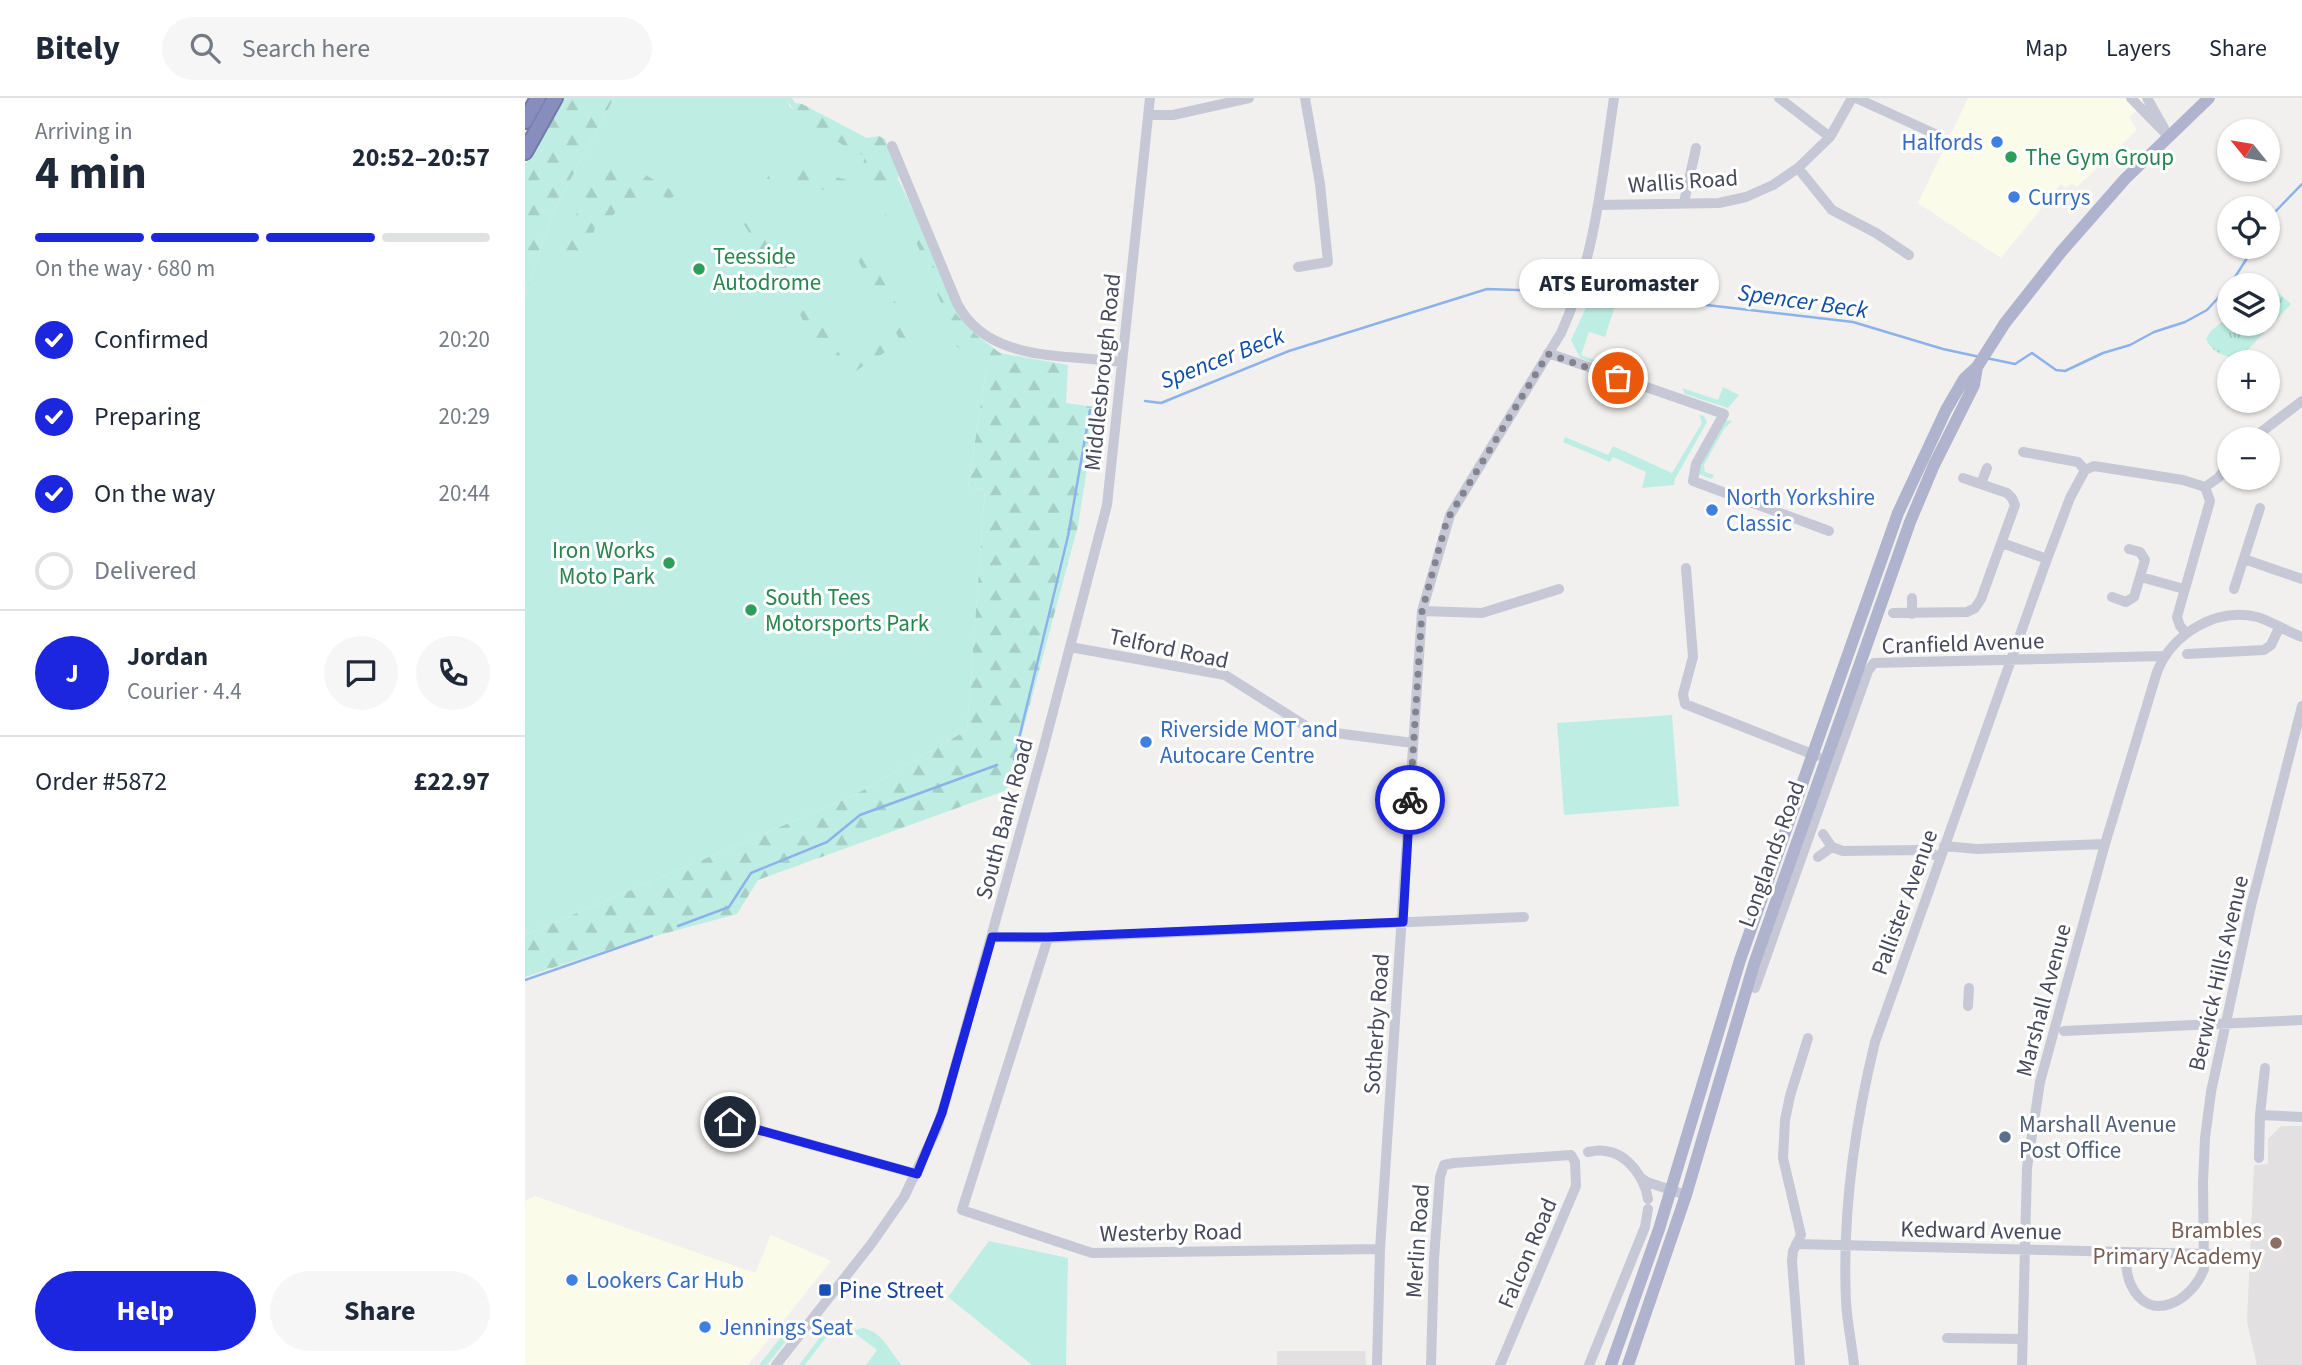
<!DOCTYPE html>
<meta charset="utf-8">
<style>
body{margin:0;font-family:"Source Sans 3",sans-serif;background:#f6f6f7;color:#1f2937;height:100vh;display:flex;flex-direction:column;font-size:26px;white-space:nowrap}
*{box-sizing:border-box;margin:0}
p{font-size:23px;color:#747a83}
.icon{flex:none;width:38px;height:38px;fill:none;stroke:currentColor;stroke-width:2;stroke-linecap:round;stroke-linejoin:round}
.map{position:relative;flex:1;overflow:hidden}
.panel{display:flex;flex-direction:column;background:#fff;width:525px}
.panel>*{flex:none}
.needle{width:46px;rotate:300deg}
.controls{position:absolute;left:1692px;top:21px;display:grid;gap:14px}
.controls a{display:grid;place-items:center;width:63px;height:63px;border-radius:50%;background:#fff;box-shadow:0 2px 5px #0004;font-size:35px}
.pin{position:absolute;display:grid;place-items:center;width:60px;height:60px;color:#fff;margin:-30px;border:4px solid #fff;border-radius:50%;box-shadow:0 2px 7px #0007}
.courier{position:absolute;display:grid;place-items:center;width:70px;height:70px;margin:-35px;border:5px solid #1c26df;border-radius:50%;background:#fff;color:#222;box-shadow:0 2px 9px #0007}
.bubble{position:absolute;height:49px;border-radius:24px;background:#fff;box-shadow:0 2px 5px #0004;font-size:23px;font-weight:700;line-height:49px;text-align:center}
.headline em{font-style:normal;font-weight:700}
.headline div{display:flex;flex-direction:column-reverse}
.headline{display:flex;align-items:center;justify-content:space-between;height:119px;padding:0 35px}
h1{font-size:46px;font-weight:700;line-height:52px}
.bar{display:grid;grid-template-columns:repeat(4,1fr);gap:10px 7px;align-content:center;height:84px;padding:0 35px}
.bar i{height:9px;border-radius:5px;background:#e0e1e3}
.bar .active{background:#1c26df}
.bar p{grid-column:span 4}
.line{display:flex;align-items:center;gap:18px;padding:0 35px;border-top:2px solid #e0e1e3}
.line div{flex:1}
.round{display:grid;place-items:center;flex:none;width:74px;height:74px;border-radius:37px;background:#f6f6f7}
ol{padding:0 35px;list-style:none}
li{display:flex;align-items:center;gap:21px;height:77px}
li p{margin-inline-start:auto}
li .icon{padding:7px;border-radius:50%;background:#1c26df;color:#fff;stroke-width:4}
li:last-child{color:#747a83}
li i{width:38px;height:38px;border:4px solid #e0e1e3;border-radius:50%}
.action{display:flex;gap:14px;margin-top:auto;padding:14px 35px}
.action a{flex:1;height:80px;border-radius:42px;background:#1c26df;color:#fff;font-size:28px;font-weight:700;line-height:80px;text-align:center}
.action a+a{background:#f6f6f7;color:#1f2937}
header{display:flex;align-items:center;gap:42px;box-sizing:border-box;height:98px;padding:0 35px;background:#fff;border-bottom:2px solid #e0e1e3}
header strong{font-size:33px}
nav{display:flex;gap:38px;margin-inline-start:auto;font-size:24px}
.search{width:490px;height:63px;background:#f6f6f7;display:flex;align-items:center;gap:18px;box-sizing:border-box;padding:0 24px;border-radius:38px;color:#747a83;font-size:26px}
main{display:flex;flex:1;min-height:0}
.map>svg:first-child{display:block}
.commercial{fill:#fafce9}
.education{fill:#e2e0e1}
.green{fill:#beeee3}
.forest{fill:url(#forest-firs)}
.park{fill:url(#park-tufts)}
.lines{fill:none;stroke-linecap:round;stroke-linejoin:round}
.stream{stroke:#8cb2eb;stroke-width:2.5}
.highway-casing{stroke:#7378a9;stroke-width:18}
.minor{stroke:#c6c8d6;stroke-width:10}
.major{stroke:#afb3cd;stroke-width:12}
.highway{stroke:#878dbd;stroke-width:14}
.done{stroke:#82848f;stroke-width:7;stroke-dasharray:0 12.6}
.route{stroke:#1c26df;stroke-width:9}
.shop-dot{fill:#3f7fe0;stroke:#fff;stroke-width:2.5}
.leisure-dot{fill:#2e9e5b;stroke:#fff;stroke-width:2.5}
.service-dot{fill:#5c6f8a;stroke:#fff;stroke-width:2.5}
.education-dot{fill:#8d6e63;stroke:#fff;stroke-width:2.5}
.transit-dot{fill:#1a4fb4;stroke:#fff;stroke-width:2.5}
.labels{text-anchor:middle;stroke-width:6;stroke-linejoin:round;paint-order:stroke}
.shop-label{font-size:23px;fill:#366cbe;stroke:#fff;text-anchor:start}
.leisure-label{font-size:23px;fill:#27864d;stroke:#fff;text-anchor:start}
.street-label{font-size:23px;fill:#474a5c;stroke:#fff}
.service-label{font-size:23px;fill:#4e5e75;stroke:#fff;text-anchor:start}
.education-label{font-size:23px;fill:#785e54;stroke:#fff;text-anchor:end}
.transit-label{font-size:23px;fill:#164399;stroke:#fff;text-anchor:start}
.water-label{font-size:24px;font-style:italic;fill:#0e4da8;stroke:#fff}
</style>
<header>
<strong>Bitely</strong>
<div class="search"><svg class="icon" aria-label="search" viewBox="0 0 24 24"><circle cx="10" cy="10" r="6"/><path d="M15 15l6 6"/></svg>Search here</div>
<nav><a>Map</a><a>Layers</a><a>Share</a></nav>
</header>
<main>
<section class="panel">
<div class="headline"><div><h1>4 min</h1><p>Arriving in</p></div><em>20:52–20:57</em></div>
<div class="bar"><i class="active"></i><i class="active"></i><i class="active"></i><i></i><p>On the way · 680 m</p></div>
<ol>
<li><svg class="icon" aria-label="check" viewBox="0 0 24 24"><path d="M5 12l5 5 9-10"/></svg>Confirmed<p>20:20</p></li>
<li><svg class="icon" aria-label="check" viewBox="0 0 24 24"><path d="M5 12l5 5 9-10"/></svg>Preparing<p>20:29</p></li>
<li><svg class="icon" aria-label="check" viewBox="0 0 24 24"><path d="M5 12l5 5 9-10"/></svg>On the way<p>20:44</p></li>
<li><i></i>Delivered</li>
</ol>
<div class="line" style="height:126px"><b class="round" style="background:#1c26df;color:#fff">J</b><div><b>Jordan</b><p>Courier · 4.4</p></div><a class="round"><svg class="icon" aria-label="chat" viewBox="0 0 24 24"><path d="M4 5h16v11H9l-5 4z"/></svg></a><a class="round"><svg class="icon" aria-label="phone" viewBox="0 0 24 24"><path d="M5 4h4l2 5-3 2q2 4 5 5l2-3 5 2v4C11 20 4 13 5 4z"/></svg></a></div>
<div class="line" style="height:91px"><div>Order #5872</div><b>£22.97</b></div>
<div class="action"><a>Help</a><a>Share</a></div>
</section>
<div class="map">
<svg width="1777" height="1267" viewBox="0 0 1777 1267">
<defs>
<pattern id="forest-firs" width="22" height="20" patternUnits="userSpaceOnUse" patternTransform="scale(1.75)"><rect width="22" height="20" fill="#beeee3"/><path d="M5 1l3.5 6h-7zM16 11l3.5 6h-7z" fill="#a5cec5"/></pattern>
<pattern id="park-tufts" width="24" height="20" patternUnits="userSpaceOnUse" patternTransform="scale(1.75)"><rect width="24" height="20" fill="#beeee3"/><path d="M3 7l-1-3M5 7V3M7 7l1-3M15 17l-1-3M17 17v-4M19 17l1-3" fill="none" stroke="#a5cec5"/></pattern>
</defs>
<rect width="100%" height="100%" fill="#f1f0ef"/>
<path class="commercial" d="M1443,0H1627L1604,19L1612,32L1552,89L1546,85L1541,90L1536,86L1476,160L1393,105Z
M10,1098L230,1175L246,1137L306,1163L223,1267H0V1103Z"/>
<path class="education" d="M1756,1028H1777V1267H1732L1722,1224L1729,1067L1743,1066V1041Z
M840,1253L841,1267H752V1253Z"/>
<path class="green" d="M89,0H261L265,9L361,57L459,254L461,272L443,389L460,392L442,632L328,698L0,837V197L27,116Z
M1064,203L1090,208L1080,239L1064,234L1056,257L1072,263V266L1055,260L1046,242Z
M1198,289L1214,297L1203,310L1160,296L1157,290L1193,302Z
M1174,317L1179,318L1182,324L1150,381L1149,387L1117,390L1121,374L1088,359L1085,364L1038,344L1040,339L1083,357L1088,348L1147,375L1175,328L1177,325Z
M1200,322L1207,323L1199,331L1179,367L1180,374L1189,377L1187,381L1173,376V372Z
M1147,617L1154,708L1039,717L1032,625Z
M464,1143L543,1160L541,1267H507L423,1199Z
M270,1221V1232L242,1267H234Z
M338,1230C358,1234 364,1253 377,1267H341L352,1252L327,1233Z
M298,1235L302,1238L280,1267H274Z"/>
<path class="forest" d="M37,0H89L27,116L0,197V66Z
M261,0H267L270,5L277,6L342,40L354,38L360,41L374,77C366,95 355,97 337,90L335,80L340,58C319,49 269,20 261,0Z
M93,65L119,76L153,96L144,101L130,95L119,110L95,109L82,124L72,123L57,175L35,168C46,133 55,97 75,67Z
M258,65L322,82L325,93L311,91L309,95L269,83L270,78L257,73L249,81H242L245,73Z
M205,104L224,108L320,265L364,235L368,247L365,251L329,274V277L320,282L309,281L298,265L262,189L250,176Z
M377,105L410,171L406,180L381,119L368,130L357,120L368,108Z
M353,125L359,133L346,153L347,164L390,238L389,246L380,252L331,158Z
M420,191L427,212L450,236L475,255L543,267L541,305L569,309L563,364L553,428L482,692L233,782L212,816L97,847L0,879V837L328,698L442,632L460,392L443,389L461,272L420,239L421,217L411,193Z"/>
<path class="park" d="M1738,181L1766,206L1717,258C1703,262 1686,254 1681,241L1686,233L1704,218V226H1743V187H1732Z"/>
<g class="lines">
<path class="stream" d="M1743,124L1747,117L1777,86
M1705,187L1729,149
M1055,194L1078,195L1328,224L1418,251L1455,259
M1461,260L1490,266L1507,255L1531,272L1540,273L1578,255L1605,247L1629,234L1660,224L1682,212L1704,188
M620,303L636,305L764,253L962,191L1048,194
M489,661L543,438L565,312
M153,828L204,809L226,775L302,744L335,717L472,667
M0,882L127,838"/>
<defs>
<path id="highway" d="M0,23L13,0
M0,54L30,0"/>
</defs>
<use href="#highway" class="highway-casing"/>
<path class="minor" d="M1254,0L1305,39
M1331,0L1410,36
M1606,0L1643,38
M1622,0L1639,30
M623,17H648L724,0
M367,48L432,205C462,265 540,256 597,264
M1273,70L1307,112L1351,135L1384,157
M1159,104L1171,50
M1074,107L1194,105L1221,99L1248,87L1273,70L1305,39L1327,0
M773,169L803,164L795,86L780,0
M1023,255L1199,316L1171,366L1168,383L1304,433
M1727,341L1777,303
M1498,354L1553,364L1560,372L1569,368L1658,382L1680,389
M1456,386L1462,370
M1477,445L1522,461
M1719,461L1777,481
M1161,470L1168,559L1158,596L1160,606L1292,658
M1616,479L1659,491
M1709,491L1735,410
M1587,499L1601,504L1609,499L1620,462L1615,454L1604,451
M897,513L957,515L1034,491
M1368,515L1442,514L1450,510L1456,501L1490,407L1487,400L1482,395L1438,380
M1387,516V500
M1661,535L1655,528L1652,519L1685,403L1680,389L1693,380L1704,367
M545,549L700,577L787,632L888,645
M1662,556L1739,552L1746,547L1754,530
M1298,736L1307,749
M1419,748L1452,751L1580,746
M1293,759L1307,749L1318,753L1396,752L1415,759
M467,839L523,840L999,819
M523,840L437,1112L567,1155L855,1151
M1230,890L1343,573L1349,565L1638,558
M1443,908L1444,890
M1539,933L1777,922
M1735,1017L1777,1019
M205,1024L392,1076
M1063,1054C1068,1053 1075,1052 1080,1053C1103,1055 1120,1081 1123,1101
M1734,1060L1735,1017L1740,970
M1116,1080L1122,1084L1161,1097
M1271,1146L1724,1157
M1600,1155C1601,1166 1601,1177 1606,1187C1625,1227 1667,1203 1679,1171L1678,1085L1680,1040L1686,994L1726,808L1777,608
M1422,1240L1498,1241
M251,1267L347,1145L379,1099L412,1030L421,1001L518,652L582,407L625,0
M852,1267L855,1151L897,513L925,417L1036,235C1070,161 1077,80 1089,0
M906,1267L909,1161L915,1079L919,1067L929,1065L1046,1057L1050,1064L1051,1088L975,1267
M1064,1267L1120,1129L1123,1111
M1275,1267L1267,1163L1268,1153L1276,1137L1258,1060L1260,1022L1265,998L1283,940
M1329,1267C1327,1246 1322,1225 1321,1203C1317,1115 1329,1030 1350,944L1522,461L1545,400L1560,372
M1497,1267L1502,1070L1515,984L1580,746L1632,574C1647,536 1691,509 1732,519C1747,523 1762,534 1777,539"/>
<path class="major" d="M1086,1267L1134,1131L1215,862L1373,415L1421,312L1439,281L1452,269L1480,225L1536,154L1600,81L1684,0
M1103,1267L1161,1097L1229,866L1385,424L1409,367L1449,287L1452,269"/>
<use href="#highway" class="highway"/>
</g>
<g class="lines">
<path class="done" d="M885,702L897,513L920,429L925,417L1023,256L1093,280"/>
<path class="route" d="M205,1024L392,1076L417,1015L467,839H523L878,824L885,702"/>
</g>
<g class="shop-dot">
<circle cx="1472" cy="44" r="7"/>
<circle cx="1489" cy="99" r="7"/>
<circle cx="1187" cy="412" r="7"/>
<circle cx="621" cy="644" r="7"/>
<circle cx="47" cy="1182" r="7"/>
<circle cx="180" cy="1229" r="7"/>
</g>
<g class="leisure-dot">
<circle cx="1486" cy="59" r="7"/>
<circle cx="174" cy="171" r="7"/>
<circle cx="144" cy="465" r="7"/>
<circle cx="226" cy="512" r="7"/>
</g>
<circle class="service-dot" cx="1480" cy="1039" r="7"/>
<circle class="education-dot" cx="1751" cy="1145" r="7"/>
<rect class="transit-dot" x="293" y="1185" width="14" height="14" rx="3.5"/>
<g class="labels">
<g class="shop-label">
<text x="1458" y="52" text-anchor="end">Halfords</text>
<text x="1503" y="107">Currys</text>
<text x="1201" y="407">North Yorkshire<tspan x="1201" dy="26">Classic</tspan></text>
<text x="635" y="639">Riverside MOT and<tspan x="635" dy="26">Autocare Centre</tspan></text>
<text x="61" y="1190">Lookers Car Hub</text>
<text x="194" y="1237">Jennings Seat</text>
</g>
<g class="leisure-label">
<text x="1500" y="67">The Gym Group</text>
<text x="188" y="166">Teesside<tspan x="188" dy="26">Autodrome</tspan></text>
<text x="130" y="460" text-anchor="end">Iron Works<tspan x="130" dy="26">Moto Park</tspan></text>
<text x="240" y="507">South Tees<tspan x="240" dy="26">Motorsports Park</tspan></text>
</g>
<g class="street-label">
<text transform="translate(1158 83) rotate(-4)" y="8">Wallis Road</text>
<text transform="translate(577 274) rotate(-84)" y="8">Middlesbrough Road</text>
<text transform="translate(1438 545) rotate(-2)" y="8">Cranfield Avenue</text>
<text transform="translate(644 550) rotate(12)" y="8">Telford Road</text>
<text transform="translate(479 721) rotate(-75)" y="8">South Bank Road</text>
<text transform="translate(1246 756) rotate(-70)" y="8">Longlands Road</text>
<text transform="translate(1379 804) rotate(-70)" y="8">Pallister Avenue</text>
<text transform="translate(1693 875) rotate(-77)" y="8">Berwick Hills Avenue</text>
<text transform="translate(1518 902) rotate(-75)" y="8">Marshall Avenue</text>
<text transform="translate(851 926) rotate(-86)" y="8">Sotherby Road</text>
<text transform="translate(1456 1132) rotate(1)" y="8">Kedward Avenue</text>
<text transform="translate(646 1134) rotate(-1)" y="8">Westerby Road</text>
<text transform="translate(892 1143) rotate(-86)" y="8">Merlin Road</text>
<text transform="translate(1002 1155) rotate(-67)" y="8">Falcon Road</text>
</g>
<g class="service-label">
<text x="1494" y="1034">Marshall Avenue<tspan x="1494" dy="26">Post Office</tspan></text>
</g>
<g class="education-label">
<text x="1737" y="1140">Brambles<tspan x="1737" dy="26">Primary Academy</tspan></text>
</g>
<g class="transit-label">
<text x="314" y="1200">Pine Street</text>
</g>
<g class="water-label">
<text transform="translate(1278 203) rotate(8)" y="8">Spencer Beck</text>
<text transform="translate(697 260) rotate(-21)" y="8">Spencer Beck</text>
</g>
</g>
</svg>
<div class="controls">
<a><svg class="needle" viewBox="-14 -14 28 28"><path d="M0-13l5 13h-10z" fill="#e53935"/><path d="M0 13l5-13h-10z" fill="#747a83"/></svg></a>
<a><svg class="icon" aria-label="locate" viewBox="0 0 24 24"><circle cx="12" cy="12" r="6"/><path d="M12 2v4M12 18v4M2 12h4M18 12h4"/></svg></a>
<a><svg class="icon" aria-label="layers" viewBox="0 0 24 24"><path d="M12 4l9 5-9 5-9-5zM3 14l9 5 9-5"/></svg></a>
<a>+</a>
<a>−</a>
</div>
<div class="pin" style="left:1093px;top:280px;background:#ea580c"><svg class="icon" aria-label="bag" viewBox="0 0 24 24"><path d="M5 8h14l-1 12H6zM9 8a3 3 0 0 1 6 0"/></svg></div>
<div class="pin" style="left:205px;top:1024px;background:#1f2937"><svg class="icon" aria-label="home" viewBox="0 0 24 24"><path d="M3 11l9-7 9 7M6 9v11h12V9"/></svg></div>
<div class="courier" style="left:885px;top:702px"><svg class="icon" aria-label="bike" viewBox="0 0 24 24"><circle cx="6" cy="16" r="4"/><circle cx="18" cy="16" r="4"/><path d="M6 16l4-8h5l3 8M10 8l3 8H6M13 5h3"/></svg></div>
<div class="bubble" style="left:994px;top:161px;width:200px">ATS Euromaster</div>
</div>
</main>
